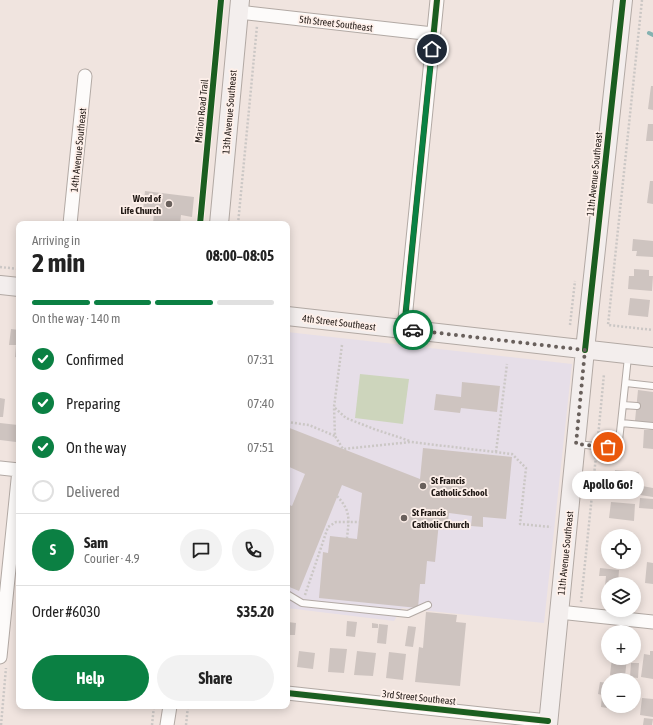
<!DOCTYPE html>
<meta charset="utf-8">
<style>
body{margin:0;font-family:"Asap Condensed",sans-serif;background:#f2f2f2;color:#222;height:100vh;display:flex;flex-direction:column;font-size:15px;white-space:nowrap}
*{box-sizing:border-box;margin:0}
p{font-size:13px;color:#767676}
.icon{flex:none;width:22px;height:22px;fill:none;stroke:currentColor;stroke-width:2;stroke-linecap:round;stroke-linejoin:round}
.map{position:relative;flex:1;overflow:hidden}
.side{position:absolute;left:16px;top:221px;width:274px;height:488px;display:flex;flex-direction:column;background:#fff;border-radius:8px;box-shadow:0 2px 10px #0003}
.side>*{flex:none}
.tools{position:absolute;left:601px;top:529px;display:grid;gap:8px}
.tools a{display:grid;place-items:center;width:40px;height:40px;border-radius:50%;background:#fff;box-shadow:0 2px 10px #0003;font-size:20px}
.pin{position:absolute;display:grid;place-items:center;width:34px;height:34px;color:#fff;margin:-17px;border:2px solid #fff;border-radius:50%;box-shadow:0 1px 4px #0007}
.courier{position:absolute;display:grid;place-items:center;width:40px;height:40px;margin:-20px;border:3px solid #0b8043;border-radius:50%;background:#fff;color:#222;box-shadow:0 1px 5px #0007}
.bubble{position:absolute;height:28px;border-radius:14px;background:#fff;box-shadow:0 2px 10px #0003;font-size:13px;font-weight:700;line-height:28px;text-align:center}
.overview em{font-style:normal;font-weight:700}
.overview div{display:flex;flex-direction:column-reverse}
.overview{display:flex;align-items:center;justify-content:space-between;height:68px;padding:0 16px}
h1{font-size:26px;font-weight:700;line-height:30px}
.bar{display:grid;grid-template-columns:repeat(4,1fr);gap:6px 4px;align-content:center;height:48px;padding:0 16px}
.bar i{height:5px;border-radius:3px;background:#e0e0e0}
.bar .current{background:#0b8043}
.bar p{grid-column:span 4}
.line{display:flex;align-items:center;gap:10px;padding:0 16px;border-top:1px solid #e0e0e0}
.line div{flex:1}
.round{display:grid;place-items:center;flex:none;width:42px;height:42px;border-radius:21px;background:#f2f2f2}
ol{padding:0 16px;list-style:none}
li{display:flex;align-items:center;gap:12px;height:44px}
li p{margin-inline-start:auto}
li .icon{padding:4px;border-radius:50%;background:#0b8043;color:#fff;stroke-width:4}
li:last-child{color:#767676}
li i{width:22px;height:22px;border:2px solid #e0e0e0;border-radius:50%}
.primary-button{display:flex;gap:8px;margin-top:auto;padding:8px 16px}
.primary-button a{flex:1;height:46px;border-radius:24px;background:#0b8043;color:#fff;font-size:16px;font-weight:700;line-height:46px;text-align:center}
.primary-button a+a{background:#f2f2f2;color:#222}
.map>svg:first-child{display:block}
.education{fill:#e6dee8}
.green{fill:#cdd5bc}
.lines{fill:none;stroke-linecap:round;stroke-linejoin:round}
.stream{stroke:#85b2b1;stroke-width:4}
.building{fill:#cec4c0}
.lane-casing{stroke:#b2a9a4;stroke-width:8}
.street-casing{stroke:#b2a9a4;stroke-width:15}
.secondary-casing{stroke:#b2a9a4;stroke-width:20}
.path{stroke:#cbc7c5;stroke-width:2.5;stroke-dasharray:2 2;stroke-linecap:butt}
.lane{stroke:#fdfbfa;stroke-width:6}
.street{stroke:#fdfbfa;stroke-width:13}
.secondary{stroke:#f3eeed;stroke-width:18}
.cycleway-casing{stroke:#fef0ea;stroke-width:8}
.cycleway{stroke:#1b5e20;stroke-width:6}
.done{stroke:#69605c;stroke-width:4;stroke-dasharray:0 7.2}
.route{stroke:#0b8043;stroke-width:5}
.poi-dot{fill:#69605c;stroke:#fef0ea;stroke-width:1.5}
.labels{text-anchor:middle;stroke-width:3.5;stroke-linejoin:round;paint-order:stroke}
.street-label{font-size:10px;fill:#211915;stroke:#fef0ea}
.poi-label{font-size:10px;font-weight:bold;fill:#211915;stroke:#fef0ea;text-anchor:start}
</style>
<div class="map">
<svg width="653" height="725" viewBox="0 0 653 725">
<rect width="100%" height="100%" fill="#f0e4df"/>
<path class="education" d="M287,332L572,364L544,623L402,608L394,621L287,608Z"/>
<path class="green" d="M360,374L409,379L403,424L355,418Z"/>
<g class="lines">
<path class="stream" d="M649,33L653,35"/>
</g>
<path class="building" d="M651,86H653V110L648,109Z
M648,124H653V141H646Z
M650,181H653V204L647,203Z
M145,191L194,197L192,217L181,215L180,224H153L154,212L143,211Z
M633,239L653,241V257L636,256L637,251H632Z
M634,269L649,270V276H653L652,291L628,289L629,276H634Z
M630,298L650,300L648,317L628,315Z
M11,329L19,330V358L15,357L16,345H9Z
M462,382L500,386L497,412L461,408L460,413L434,410L436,394L461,397Z
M638,390L653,392V423L635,421Z
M0,398L5,399L3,417H0Z
M0,423L18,425L16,442L0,440Z
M287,427L420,479L423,448L512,457L506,519L483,517V527L471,526L472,516L449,513L448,522H439L435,562L427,561L425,584H420L418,608L319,598L323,552L328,553L330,536L357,539L362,493L342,485L299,591L287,586V504L292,506L305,474L287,466Z
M644,430H653V449L643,448Z
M615,470L639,472L637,490L614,487Z
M642,486L653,488V497L640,495Z
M640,498L653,499V509L639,508Z
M611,502L635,504L634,521L609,518Z
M609,533L629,535V536H609Z
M647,562L653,563V584L645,583Z
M600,568L619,570L618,584H608V587L605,586L606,576H599Z
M426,612L457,615L456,622L466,623L460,686L415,682L419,647L423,648Z
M347,621L357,622L355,637L346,636Z
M288,622L296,623L295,635H287Z
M372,623L378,624V628H372Z
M379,624L388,625L386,644L377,643Z
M408,626L416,627L413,647L405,646Z
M330,648L347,649L344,673L328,672Z
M299,651L315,653L313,669L297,667Z
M357,651L376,653L373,676L354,675Z
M650,651H653V679L641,677L644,654L650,655Z
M389,652L406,654L403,680L386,678Z
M612,658H627L625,676L610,675Z
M631,663H639L638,678L630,677Z
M600,682L608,683V706H621L620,710L601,707L602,695L598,694Z
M642,698L653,699V717L640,715Z
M644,718L653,719L652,725H643Z"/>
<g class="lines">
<defs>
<path id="lane" d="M626,383L653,386
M623,405L637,406
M621,423L628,357
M578,444L618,449L621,423L653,426
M287,594L302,603L408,614L428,605"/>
<path id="street" d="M239,12L433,34
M70,224L85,76
M404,329L437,0
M0,468L19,470
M559,612L653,622
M0,657L19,470
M287,693L548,721
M167,725L170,706"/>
<path id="secondary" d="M219,224L240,0
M0,285L19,287
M287,316L653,357
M548,725L585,350L623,0"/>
</defs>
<use href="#lane" class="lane-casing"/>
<use href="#street" class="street-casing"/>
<use href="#secondary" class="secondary-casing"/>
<path class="path" d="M642,0L608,325L653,330
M238,224L257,26
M0,267L19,269
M570,325L575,281
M342,345L334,407L335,436L343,449L411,442L512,454L526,468L520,524L551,527
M335,408L346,418L374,429L410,441
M287,422L309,425L335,436
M598,437L604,374
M496,452L507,364
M337,496C351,511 349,519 347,538
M305,595L328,527L336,522H359
M581,602L596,456
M1,725L6,668
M152,725L154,706
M186,725L188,706"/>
<use href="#lane" class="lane"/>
<use href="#street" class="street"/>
<use href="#secondary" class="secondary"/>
<defs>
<path id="cycleway" d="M200,224L221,0
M404,329L437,0
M585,350L623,0
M287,693L548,721"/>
</defs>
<use href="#cycleway" class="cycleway-casing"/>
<use href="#cycleway" class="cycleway"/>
</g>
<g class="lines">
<path class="done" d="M413,330L585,350L576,444L608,447"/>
<path class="route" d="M413,330L404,329L432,49"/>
</g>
<g class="poi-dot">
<circle cx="169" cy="204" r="4"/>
<circle cx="423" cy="486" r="4"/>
<circle cx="404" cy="518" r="4"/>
</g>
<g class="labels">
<g class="street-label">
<text transform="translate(336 23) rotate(7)" y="4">5th Street Southeast</text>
<text transform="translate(201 111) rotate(-84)" y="4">Marion Road Trail</text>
<text transform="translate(229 112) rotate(-85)" y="4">13th Avenue Southeast</text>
<text transform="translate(78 150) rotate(-84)" y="4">14th Avenue Southeast</text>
<text transform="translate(594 174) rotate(-84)" y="4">11th Avenue Southeast</text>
<text transform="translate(339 322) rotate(7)" y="4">4th Street Southeast</text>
<text transform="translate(565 553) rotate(-84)" y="4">11th Avenue Southeast</text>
<text transform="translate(419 697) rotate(6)" y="4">3rd Street Southeast</text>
</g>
<g class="poi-label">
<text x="161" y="202" text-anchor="end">Word of<tspan x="161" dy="12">Life Church</tspan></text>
<text x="431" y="484">St Francis<tspan x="431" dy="12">Catholic School</tspan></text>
<text x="412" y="516">St Francis<tspan x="412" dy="12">Catholic Church</tspan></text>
</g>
</g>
</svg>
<div class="tools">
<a><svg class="icon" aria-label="locate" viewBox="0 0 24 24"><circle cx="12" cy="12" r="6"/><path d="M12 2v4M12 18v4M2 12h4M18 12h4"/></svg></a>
<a><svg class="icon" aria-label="layers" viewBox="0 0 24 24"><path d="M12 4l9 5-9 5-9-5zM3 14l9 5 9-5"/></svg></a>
<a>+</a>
<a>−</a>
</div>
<div class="pin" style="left:608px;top:447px;background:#ea580c"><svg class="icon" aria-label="bag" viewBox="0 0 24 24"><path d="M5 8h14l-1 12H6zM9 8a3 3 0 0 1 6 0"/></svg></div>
<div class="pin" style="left:432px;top:49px;background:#1f2937"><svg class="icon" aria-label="home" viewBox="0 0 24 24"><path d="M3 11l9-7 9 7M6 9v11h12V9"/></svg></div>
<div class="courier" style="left:413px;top:330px"><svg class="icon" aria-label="car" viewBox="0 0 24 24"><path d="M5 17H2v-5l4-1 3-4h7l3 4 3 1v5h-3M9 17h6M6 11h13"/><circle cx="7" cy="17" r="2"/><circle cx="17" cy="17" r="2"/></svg></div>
<div class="bubble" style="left:572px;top:471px;width:72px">Apollo Go!</div>
<section class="side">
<div class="overview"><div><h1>2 min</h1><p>Arriving in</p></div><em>08:00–08:05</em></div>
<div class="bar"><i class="current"></i><i class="current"></i><i class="current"></i><i></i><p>On the way · 140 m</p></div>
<ol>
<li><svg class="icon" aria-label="check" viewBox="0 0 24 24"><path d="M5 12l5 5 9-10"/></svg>Confirmed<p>07:31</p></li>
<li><svg class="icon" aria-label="check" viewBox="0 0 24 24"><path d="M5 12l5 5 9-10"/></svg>Preparing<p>07:40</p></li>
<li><svg class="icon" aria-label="check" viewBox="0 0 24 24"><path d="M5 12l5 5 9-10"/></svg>On the way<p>07:51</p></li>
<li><i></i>Delivered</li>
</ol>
<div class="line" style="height:72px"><b class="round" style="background:#0b8043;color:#fff">S</b><div><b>Sam</b><p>Courier · 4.9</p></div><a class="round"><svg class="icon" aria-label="chat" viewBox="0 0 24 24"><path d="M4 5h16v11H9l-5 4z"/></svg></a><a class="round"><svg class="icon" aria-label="phone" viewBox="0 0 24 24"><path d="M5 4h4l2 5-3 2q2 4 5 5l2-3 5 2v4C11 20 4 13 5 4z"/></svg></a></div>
<div class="line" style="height:52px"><div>Order #6030</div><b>$35.20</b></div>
<div class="primary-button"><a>Help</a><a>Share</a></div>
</section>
</div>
